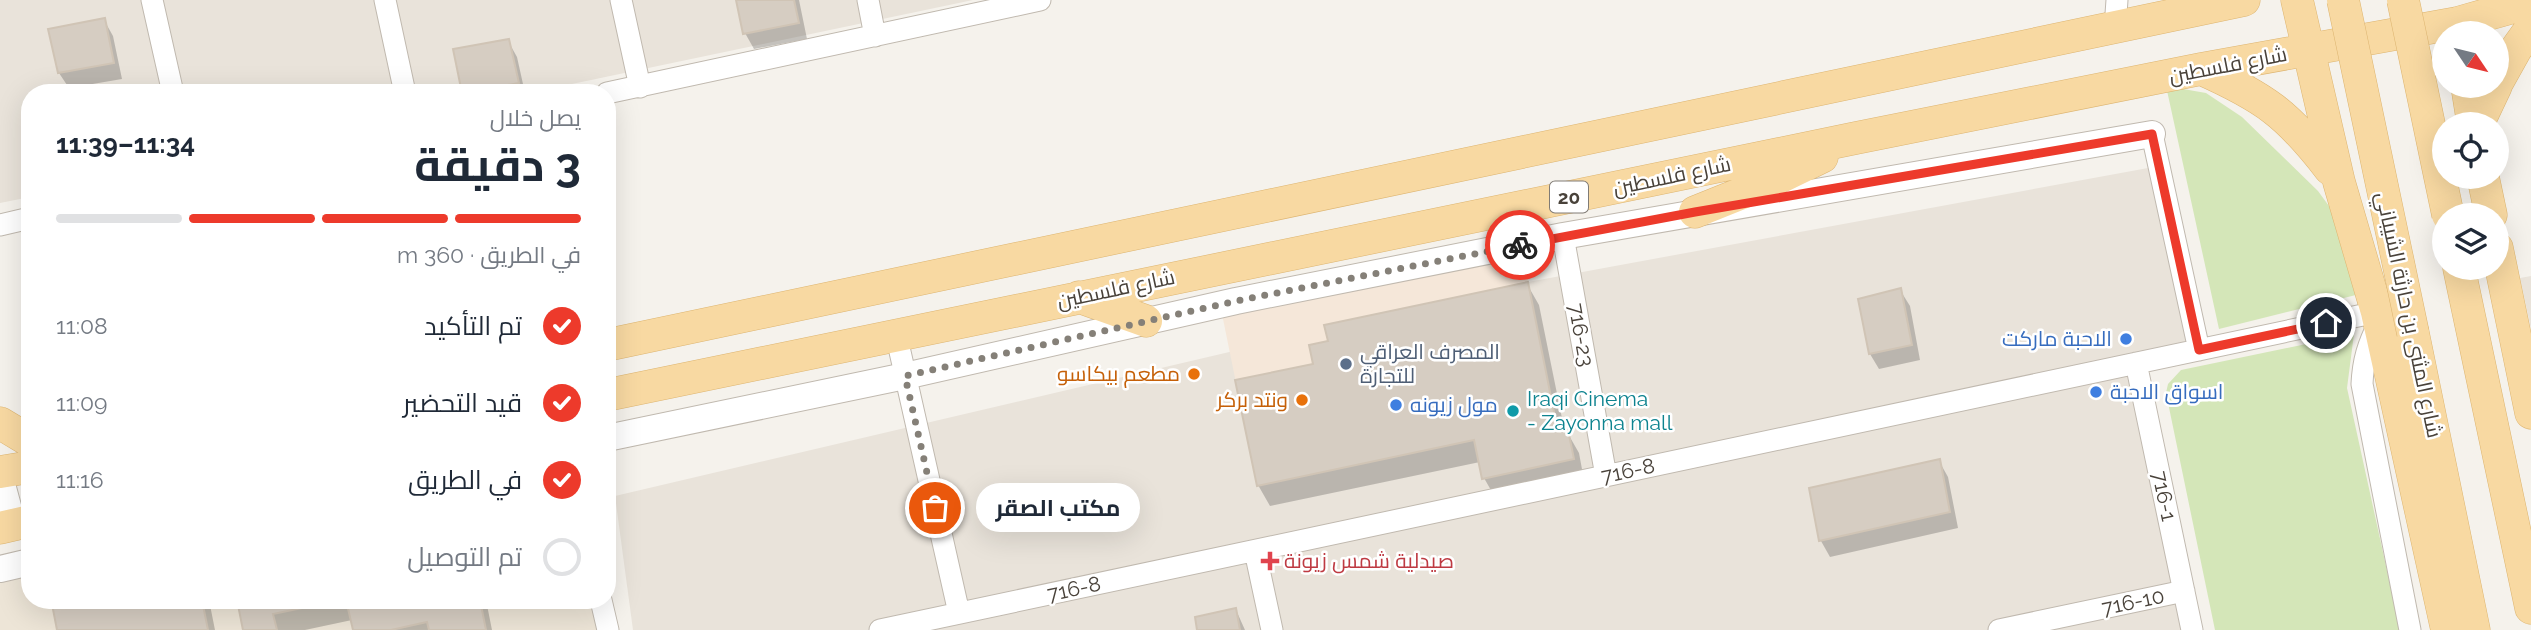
<!DOCTYPE html>
<html lang="ar">
<meta charset="utf-8">
<style>
body{margin:0;font-family:Raleway,Cairo,sans-serif;background:#f6f6f7;color:#1f2937;direction:rtl;height:100vh;display:flex;flex-direction:column;font-size:26px;white-space:nowrap}
*{box-sizing:border-box;margin:0}
p{font-size:23px;color:#747a83}
.icon{flex:none;width:38px;height:38px;fill:none;stroke:currentColor;stroke-width:2;stroke-linecap:round;stroke-linejoin:round}
.map{position:relative;flex:1;overflow:hidden;direction:ltr}
.sheet{position:absolute;left:21px;top:84px;width:595px;height:525px;display:flex;flex-direction:column;background:#fff;border-radius:28px;box-shadow:0 7px 28px #0002;direction:rtl}
.sheet>*{flex:none}
.needle{width:46px;rotate:125deg}
.fabs{position:absolute;left:2432px;top:21px;display:grid;gap:14px}
.fabs a{display:grid;place-items:center;width:77px;height:77px;border-radius:50%;background:#fff;box-shadow:0 7px 28px #0002;font-size:35px}
.pin{position:absolute;display:grid;place-items:center;width:60px;height:60px;color:#fff;margin:-30px;border:4px solid #fff;border-radius:50%;box-shadow:0 2px 7px #0007}
.courier{position:absolute;display:grid;place-items:center;width:70px;height:70px;margin:-35px;border:5px solid #ed3a2b;border-radius:50%;background:#fff;color:#222;box-shadow:0 2px 9px #0007}
.bubble{position:absolute;height:49px;border-radius:24px;background:#fff;box-shadow:0 7px 28px #0002;font-size:23px;font-weight:700;line-height:49px;text-align:center;direction:rtl}
.head em{font-style:normal;font-weight:700}
.head div{display:flex;flex-direction:column-reverse}
.head{display:flex;align-items:center;justify-content:space-between;height:119px;padding:0 35px}
h1{font-size:46px;font-weight:700;line-height:52px}
.bar{display:grid;grid-template-columns:repeat(4,1fr);gap:10px 7px;align-content:center;height:84px;padding:0 35px}
.bar i{height:9px;border-radius:5px;background:#e0e1e3}
.bar .active{background:#ed3a2b}
.bar p{grid-column:span 4}
ol{padding:0 35px;list-style:none}
li{display:flex;align-items:center;gap:21px;height:77px}
li p{margin-inline-start:auto}
li .icon{padding:7px;border-radius:50%;background:#ed3a2b;color:#fff;stroke-width:4}
li:last-child{color:#747a83}
li i{width:38px;height:38px;border:4px solid #e0e1e3;border-radius:50%}
.map>svg:first-child{display:block}
.residential{fill:#e9e3da}
.commercial{fill:#f5e7d9}
.education{fill:#ede5d7}
.green{fill:#d4e6b8}
.shadow{fill:#0003}
.building{fill:#d6cdc2;stroke:#d0c4b5;stroke-width:2}
.lines{fill:none;stroke-linecap:round;stroke-linejoin:round}
.minor-casing{stroke:#c0b9af;stroke-width:23}
.tertiary-casing{stroke:#c0b9af;stroke-width:28}
.primary-casing{stroke:#ddb571;stroke-width:33}
.minor{stroke:#fff;stroke-width:21}
.tertiary{stroke:#fff;stroke-width:26}
.primary{stroke:#f8d9a2;stroke-width:32}
.primary-bridge-casing{stroke:#ddb571;stroke-width:33;stroke-linecap:butt}
.primary-bridge{stroke:#f8d9a2;stroke-width:32}
.done{stroke:#858078;stroke-width:7;stroke-dasharray:0 12.6}
.route{stroke:#ed3a2b;stroke-width:9}
.shop-dot{fill:#3f7fe0;stroke:#fff;stroke-width:2.5}
.service-dot{fill:#5c6f8a;stroke:#fff;stroke-width:2.5}
.food-dot{fill:#e8710a;stroke:#fff;stroke-width:2.5}
.culture-dot{fill:#0f9aa8;stroke:#fff;stroke-width:2.5}
.health-dot{fill:#e0444e;stroke:#fff;stroke-width:2.5}
.labels{text-anchor:middle;stroke-width:5;stroke-linejoin:round;paint-order:stroke}
.shield{fill:#fff;stroke:#807b75;stroke-width:2}
.shield-label{font-size:19px;font-weight:bold;fill:#49423a}
.street-label{font-size:21px;fill:#49423a;stroke:#fff}
.shop-label{font-size:21px;fill:#366cbe;stroke:#fff;text-anchor:start}
.service-label{font-size:21px;fill:#4e5e75;stroke:#fff;text-anchor:start}
.food-label{font-size:21px;fill:#c56008;stroke:#fff;text-anchor:end}
.culture-label{font-size:21px;fill:#0d838f;stroke:#fff;text-anchor:start}
.health-label{font-size:21px;fill:#be3a42;stroke:#fff;text-anchor:start}
</style>
<div class="map">
<svg width="2531" height="630" viewBox="0 0 2531 630">
<rect width="100%" height="100%" fill="#f5f2ec"/>
<path class="residential" d="M0,0H973L529,93H30V197L0,203Z
M2159,166L2199,350L2137,363L2193,630H633L615,496L1528,282Z
M2531,276V329L2520,278Z"/>
<path class="commercial" d="M1523,254L1558,432L1568,430L1574,459L1482,479L1474,440L1257,486L1222,314Z"/>
<path class="education" d="M30,562V600H601L607,630H0V569Z"/>
<path class="green" d="M2166,86L2206,93L2242,117L2318,191L2345,228L2360,294L2219,329Z
M2354,334L2347,388L2400,630H2215L2166,393L2168,384L2181,370Z"/>
<path class="shadow" d="M737,0H799L807,39L754,49L745,33Z
M104,20L113,36L122,79L69,88L59,73Z
M508,41L517,57L525,93H464L456,50Z
M1527,284L1539,305L1565,433L1567,432L1579,453L1584,480L1496,499L1484,478L1480,462L1270,506L1258,485L1315,365Z
M1900,290L1910,306L1920,360L1879,369L1870,354Z
M1939,461L1948,477L1958,528L1830,557L1821,541L1811,490Z
M80,600H209L215,630H59Z
M239,600H486L492,630H354L352,620L305,630H245Z
M1236,610L1245,630H1199Z"/>
<path class="building" d="M736,0H794L799,23L743,34Z
M105,18L114,63L58,73L48,29Z
M509,39L519,83L462,93L453,49Z
M1528,282L1558,432L1568,430L1574,459L1482,479L1474,440L1257,486L1235,380L1313,364L1309,345L1328,341L1324,325Z
M1901,288L1912,345L1869,354L1858,299Z
M1940,459L1950,512L1819,541L1809,488Z
M71,600H202L208,630H57L52,604Z
M237,600H306L307,607L273,614L277,630H243Z
M346,600H480L486,630H429L427,622L391,630H353Z
M1236,608L1240,630H1197L1195,617Z"/>
<g class="lines">
<defs>
<path id="minor" d="M152,0L173,93
M385,0L405,93
M621,0L640,87
M868,0L875,36
M2115,28L2117,0
M607,93L1040,0
M2152,134L2199,350
M0,225L30,218
M1563,236L1606,476
M2379,323C2368,344 2363,361 2362,384L2410,630
M896,334L959,613
M2136,363L2192,630
M1255,551L1272,630
M601,600L608,630
M880,630L2377,312
M1999,630L2184,591"/>
<path id="tertiary" d="M607,438L905,376L1236,301L1563,236L2152,134
M0,477L13,525
M0,569L30,562"/>
<path id="primary" d="M2297,0L2339,182L2377,312L2447,630
M2201,69C2264,97 2288,114 2330,169
M2497,83L2516,49L2531,28
M2467,86L2473,124
M2478,124L2496,86
M2483,177L2491,215
M1695,212L1777,179L1822,157
M2497,248L2531,413
M2459,268L2531,608
M1079,297L1146,321
M2413,333L2474,630
M607,345L2244,0
M607,395L1856,138L2201,69L2457,23L2531,2
M0,423L30,441
M0,472L30,467
M0,528L30,521"/>
</defs>
<use href="#minor" class="minor-casing"/>
<use href="#tertiary" class="tertiary-casing"/>
<use href="#primary" class="primary-casing"/>
<use href="#minor" class="minor"/>
<use href="#tertiary" class="tertiary"/>
<use href="#primary" class="primary"/>
<defs>
<path id="primary-bridge" d="M2343,0L2413,333
M2403,0L2448,215"/>
</defs>
<use href="#primary-bridge" class="primary-bridge-casing"/>
<use href="#primary-bridge" class="primary-bridge"/>
</g>
<g class="lines">
<path class="done" d="M935,508L905,376L1236,301L1520,245"/>
<path class="route" d="M1520,245L1695,212L2152,134L2199,350L2326,323"/>
</g>
<g class="shop-dot">
<circle cx="2126" cy="339" r="7"/>
<circle cx="2096" cy="392" r="7"/>
<circle cx="1396" cy="405" r="7"/>
</g>
<circle class="service-dot" cx="1346" cy="364" r="7"/>
<g class="food-dot">
<circle cx="1194" cy="374" r="7"/>
<circle cx="1302" cy="400" r="7"/>
</g>
<circle class="culture-dot" cx="1513" cy="411" r="7"/>
<path class="health-dot" d="M1266.5 550.5h7v7h7v7h-7v7h-7v-7h-7v-7h7z"/>
<g class="labels">
<rect class="shield" x="1550" y="181.5" width="38" height="31" rx="5"/>
<g class="shield-label">
<text x="1569" y="204">20</text>
</g>
<g class="street-label">
<text transform="translate(2228 65) rotate(-11)" y="7">شارع فلسطين</text>
<text transform="translate(1672 176) rotate(-12)" y="7">شارع فلسطين</text>
<text transform="translate(1116 289) rotate(-12)" y="7">شارع فلسطين</text>
<text transform="translate(2409 315) rotate(78)" y="7">شارع المثنى بن حارثة الشيباني</text>
<text transform="translate(1581 335) rotate(80)" y="7">716-23</text>
<text transform="translate(1628 471) rotate(-12)" y="7">716-8</text>
<text transform="translate(2164 496) rotate(78)" y="7">716-1</text>
<text transform="translate(1074 589) rotate(-12)" y="7">716-8</text>
<text transform="translate(2133 602) rotate(-12)" y="7">716-10</text>
</g>
<g class="shop-label">
<text x="2112" y="346" text-anchor="end">الاحبة ماركت</text>
<text x="2110" y="399">اسواق الاحبة</text>
<text x="1410" y="412">مول زيونه</text>
</g>
<g class="service-label">
<text x="1360" y="359">المصرف العراقي<tspan x="1360" dy="24">للتجارة</tspan></text>
</g>
<g class="food-label">
<text x="1180" y="381">مطعم بيكاسو</text>
<text x="1288" y="407">ونتد بركر</text>
</g>
<g class="culture-label">
<text x="1527" y="406">Iraqi Cinema<tspan x="1527" dy="24">- Zayonna mall</tspan></text>
</g>
<g class="health-label">
<text x="1284" y="568">صيدلية شمس زيونة</text>
</g>
</g>
</svg>
<div class="fabs">
<a><svg class="needle" viewBox="-14 -14 28 28"><path d="M0-13l5 13h-10z" fill="#e53935"/><path d="M0 13l5-13h-10z" fill="#747a83"/></svg></a>
<a><svg class="icon" aria-label="locate" viewBox="0 0 24 24"><circle cx="12" cy="12" r="6"/><path d="M12 2v4M12 18v4M2 12h4M18 12h4"/></svg></a>
<a><svg class="icon" aria-label="layers" viewBox="0 0 24 24"><path d="M12 4l9 5-9 5-9-5zM3 14l9 5 9-5"/></svg></a>
</div>
<div class="pin" style="left:935px;top:508px;background:#ea580c"><svg class="icon" aria-label="bag" viewBox="0 0 24 24"><path d="M5 8h14l-1 12H6zM9 8a3 3 0 0 1 6 0"/></svg></div>
<div class="pin" style="left:2326px;top:323px;background:#1f2937"><svg class="icon" aria-label="home" viewBox="0 0 24 24"><path d="M3 11l9-7 9 7M6 9v11h12V9"/></svg></div>
<div class="courier" style="left:1520px;top:245px"><svg class="icon" aria-label="bike" viewBox="0 0 24 24"><circle cx="6" cy="16" r="4"/><circle cx="18" cy="16" r="4"/><path d="M6 16l4-8h5l3 8M10 8l3 8H6M13 5h3"/></svg></div>
<div class="bubble" style="left:976px;top:483px;width:164px">مكتب الصقر</div>
<section class="sheet">
<div class="head"><div><h1>3 دقيقة</h1><p>يصل خلال</p></div><em>11:34–11:39</em></div>
<div class="bar"><i class="active"></i><i class="active"></i><i class="active"></i><i></i><p>في الطريق · 360 m</p></div>
<ol>
<li><svg class="icon" aria-label="check" viewBox="0 0 24 24"><path d="M5 12l5 5 9-10"/></svg>تم التأكيد<p>11:08</p></li>
<li><svg class="icon" aria-label="check" viewBox="0 0 24 24"><path d="M5 12l5 5 9-10"/></svg>قيد التحضير<p>11:09</p></li>
<li><svg class="icon" aria-label="check" viewBox="0 0 24 24"><path d="M5 12l5 5 9-10"/></svg>في الطريق<p>11:16</p></li>
<li><i></i>تم التوصيل</li>
</ol>
</section>
</div>
